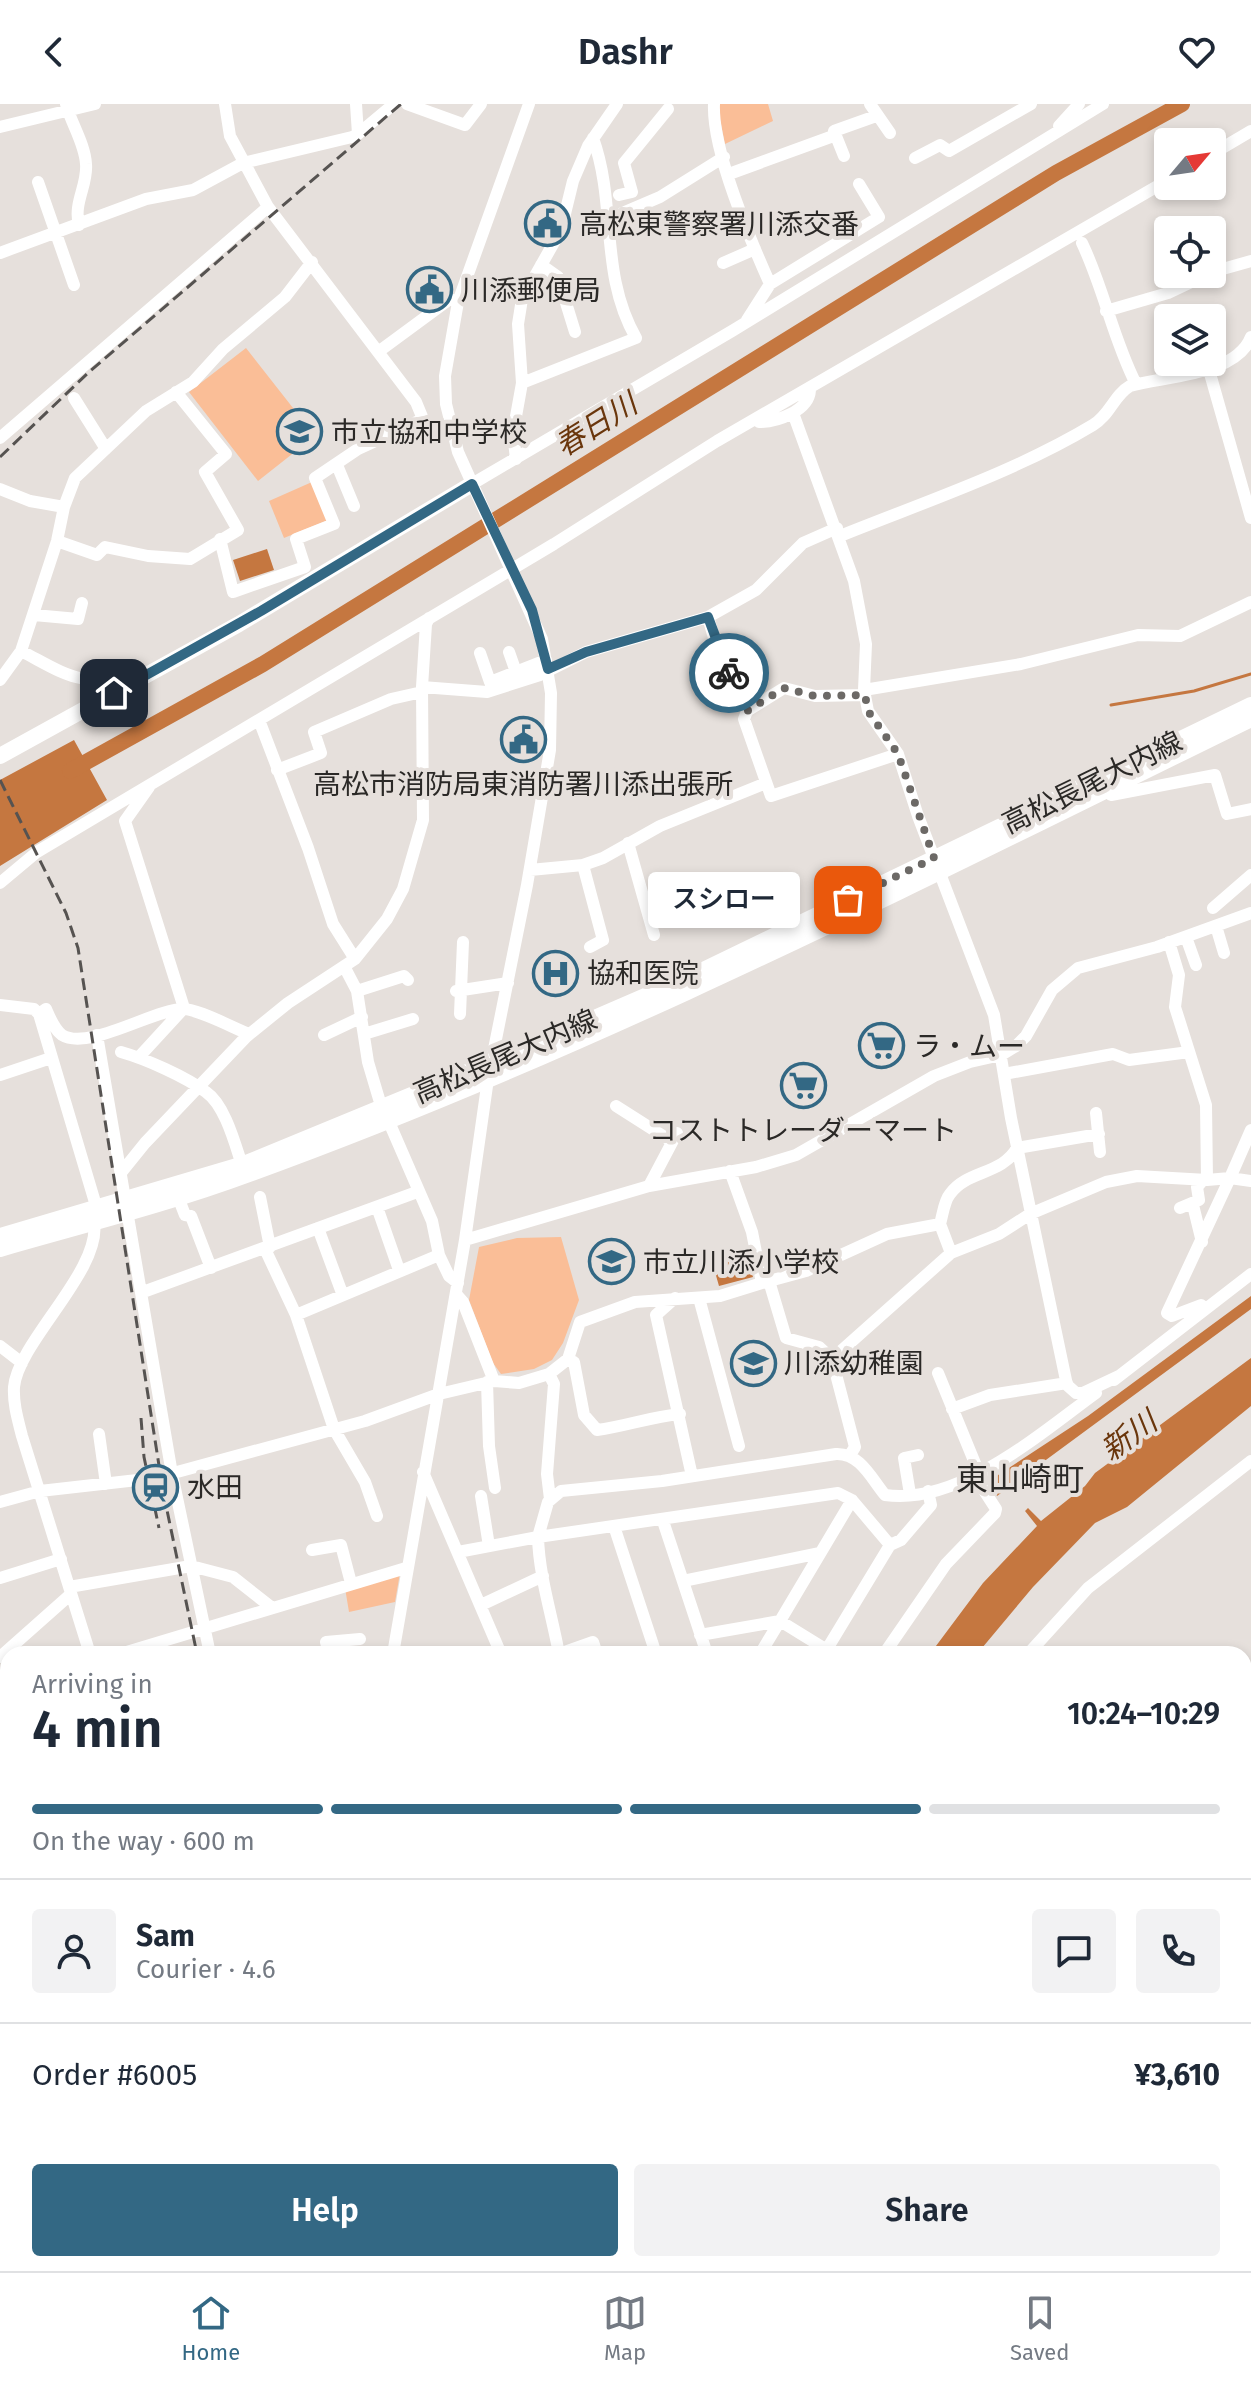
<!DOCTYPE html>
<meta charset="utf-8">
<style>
body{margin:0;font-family:"Fira Sans","Noto Sans JP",sans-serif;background:#f2f2f3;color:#1f2937;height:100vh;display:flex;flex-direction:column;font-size:30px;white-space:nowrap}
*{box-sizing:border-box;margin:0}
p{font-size:26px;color:#747a83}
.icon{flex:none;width:44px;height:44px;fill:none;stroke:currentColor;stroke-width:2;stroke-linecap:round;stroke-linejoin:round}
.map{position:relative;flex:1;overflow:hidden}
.sheet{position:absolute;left:0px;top:1542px;width:1252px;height:626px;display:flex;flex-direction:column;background:#fff;border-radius:24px 24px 0 0;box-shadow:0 4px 12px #0003}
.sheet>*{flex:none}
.needle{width:52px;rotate:61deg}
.tools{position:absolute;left:1154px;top:24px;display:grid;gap:16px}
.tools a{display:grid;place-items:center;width:72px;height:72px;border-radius:8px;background:#fff;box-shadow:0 4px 12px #0003;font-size:40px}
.pin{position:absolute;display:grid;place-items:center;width:68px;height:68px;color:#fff;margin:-34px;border-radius:16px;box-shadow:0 4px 12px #0006}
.courier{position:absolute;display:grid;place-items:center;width:80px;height:80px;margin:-40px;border:6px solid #336884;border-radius:50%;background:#fff;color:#222;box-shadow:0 2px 10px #0007}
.bubble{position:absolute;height:56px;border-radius:8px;background:#fff;box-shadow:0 4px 12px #0003;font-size:26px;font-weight:600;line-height:56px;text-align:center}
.headline em{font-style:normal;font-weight:600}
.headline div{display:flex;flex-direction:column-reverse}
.headline{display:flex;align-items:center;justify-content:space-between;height:136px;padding:0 32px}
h1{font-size:52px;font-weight:600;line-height:60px}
.bar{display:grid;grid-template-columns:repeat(4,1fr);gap:12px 8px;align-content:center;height:96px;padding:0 32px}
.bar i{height:10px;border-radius:6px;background:#e0e1e3}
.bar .current{background:#336884}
.bar p{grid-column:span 4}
.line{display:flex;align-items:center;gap:20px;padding:0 32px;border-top:2px solid #e0e1e3}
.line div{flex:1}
.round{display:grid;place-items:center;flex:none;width:84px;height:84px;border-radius:8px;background:#f2f2f3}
.primary-button{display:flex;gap:16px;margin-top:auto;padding:16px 32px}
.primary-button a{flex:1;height:92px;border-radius:8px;background:#336884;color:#fff;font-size:32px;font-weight:600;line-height:92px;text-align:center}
.primary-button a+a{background:#f2f2f3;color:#1f2937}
header{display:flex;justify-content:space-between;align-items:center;height:104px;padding:0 32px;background:#fff;font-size:36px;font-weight:600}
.tab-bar{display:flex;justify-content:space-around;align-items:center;height:112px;border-top:2px solid #e0e1e3;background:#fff;font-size:22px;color:#747a83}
.tab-bar a{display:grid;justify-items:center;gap:4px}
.tab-bar .current{color:#336884}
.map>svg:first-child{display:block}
.green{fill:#fabe97}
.water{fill:#c57740}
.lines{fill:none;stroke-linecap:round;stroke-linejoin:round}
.stream{stroke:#c57740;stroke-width:3}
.river{stroke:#c57740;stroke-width:16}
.minor{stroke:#fff;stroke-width:12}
.major{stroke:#fff;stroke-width:16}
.highway{stroke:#fff;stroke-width:18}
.rail{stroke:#565351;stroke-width:3;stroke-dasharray:12 6;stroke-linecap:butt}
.done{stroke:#6c6966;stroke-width:8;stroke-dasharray:0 14.4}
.route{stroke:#336884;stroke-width:10}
.labels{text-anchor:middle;stroke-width:8;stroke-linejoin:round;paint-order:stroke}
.poi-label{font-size:28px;fill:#2b2927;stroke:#e6e0dc;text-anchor:start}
.street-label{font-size:28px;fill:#2b2927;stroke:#e6e0dc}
.water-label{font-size:30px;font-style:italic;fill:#6a360c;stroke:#e6e0dc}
.quarter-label{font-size:32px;fill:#2b2927;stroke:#e6e0dc}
</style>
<header><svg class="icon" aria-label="back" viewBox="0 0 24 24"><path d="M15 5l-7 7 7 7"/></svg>Dashr<svg class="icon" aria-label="heart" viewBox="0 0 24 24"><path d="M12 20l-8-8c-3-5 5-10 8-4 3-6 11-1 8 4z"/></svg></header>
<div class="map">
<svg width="1251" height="2167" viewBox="0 0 1251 2167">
<rect width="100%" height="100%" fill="#e6e0dc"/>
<path class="green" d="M717,0H768L773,17L725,40Z
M246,244L315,332L258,377L189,288Z
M312,378L328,416L284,434L269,397Z
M561,1133L579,1196L563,1239L552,1256L534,1265L501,1270L493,1259L469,1196L479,1143L517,1134Z
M400,1469L395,1498L349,1508L345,1484Z"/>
<path class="water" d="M267,445L274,466L240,477L233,456Z
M74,636L107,696L0,762V676Z
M747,1152L753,1173L719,1182L713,1161Z
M1251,1192V1205L997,1392L989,1377L1088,1312Z
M1251,1254V1302L1127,1403L1095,1419L1033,1483L977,1550H930L983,1479L1037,1422L1025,1407L1028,1404L1041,1417L1085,1382L1095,1369Z
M626,2160H704L702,2167H623Z"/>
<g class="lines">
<path class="stream" d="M1111,601L1194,587L1251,570"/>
<path class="river" d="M70,667L263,560L1056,69L1182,0"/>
<path class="minor" d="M66,0C71,19 85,40 86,60C88,81 73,99 79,121
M407,0L465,21L481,0
M714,0C712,47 750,135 770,180L747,216
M870,0L890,29
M1059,22L1079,0
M0,23L95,0
M358,30L394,0
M1212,50L1251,27
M844,52L834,27L876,12
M915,54L940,41L949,47L1031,0
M729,70L836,31
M38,78L74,181
M619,91L632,88L624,59L668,5
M606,116L660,93L724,53
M1082,139C1104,185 1113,235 1136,280
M0,149L146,95L193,86L243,59L352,33L358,30L356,0
M723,159L755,145
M541,161L558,173L575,228
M1212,168L1251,157
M770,180L879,113L859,80
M1106,207L1168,189L1208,170
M378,248L450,195L458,198
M1209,266L1251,414
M522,279L636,234C599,169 617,101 593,34
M74,294L106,345
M793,309L854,477L866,540L864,586L868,607L898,650L918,712L994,911L1011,1014L1067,1281L1076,1289H1083L1119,1272
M759,318C777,318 809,307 810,286
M0,334L268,103L230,32L225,0
M516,355L513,329L522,279L518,220L522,195L561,126L573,77L588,42L617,0
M337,361L354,402
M472,380L732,227L1103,0
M0,385L30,397L64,403L75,374L146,307L193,278L223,245L285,193L312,158
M840,432C924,398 1015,368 1093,321C1110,311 1114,291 1130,282C1164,272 1236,272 1251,233
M220,435L233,488L305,463L296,435L334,420L315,374L358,345L423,315L416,298L268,103
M57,437L97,451L105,443L148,452L190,455L238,426L205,368L226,350L176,288
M34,511L78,515L82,499
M708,513L717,544L747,607L744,615L771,692L898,650
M21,547L57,437L64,403
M509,548L516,568
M480,549L490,578L546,556
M0,576L21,547C69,572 81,585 137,567L141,574
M422,583L487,588L540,571L586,548L708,513L756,486L803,439L837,424
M864,586L1021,560L1138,531L1180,532L1251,498
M747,607L784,584L815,592L865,591
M259,616L308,744L333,820L355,855
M277,666L321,649L314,628L391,595L422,588
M1107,685L1111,691L1215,671L1227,710L1251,705
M628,739L654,831
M583,761L603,836L590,843
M530,766L583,761L603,754L660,722L766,679
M0,779L37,748L554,440L717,337L1168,76
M1213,804L1251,771
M1216,822L1224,849
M1186,833L1196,861
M1169,838L1179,871L1175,903L1206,1001L1207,1076L1230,1074L1167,1209L1172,1212L1201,1201
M344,862L357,887L368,958L379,995L432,1117L439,1151L449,1172L458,1179
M357,887L404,872L408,876
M456,887L508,879
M0,901L34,905L39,910L97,1105
M39,910L46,905C50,914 54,925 62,931C87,947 152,907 180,905C195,903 233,924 249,930
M460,910L463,838
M364,930L413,915
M97,931L172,1370L210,1550
M324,931L362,913
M121,948C146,955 186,973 206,988C225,1001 235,1040 242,1061
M139,953L184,904L125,717L149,683
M1004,970L1113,950L1129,956L1189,948
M0,971L51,954
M616,1002L671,1037
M1096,1009L1100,1048
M1251,1026L1230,1074L1251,1077
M730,1067L752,1128L762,1179L806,1167L887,1130L940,1120C943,1110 944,1097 950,1090C967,1066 1002,1071 1017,1044L1099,1030
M120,1070L145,1039L246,933L288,899L355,855L387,815L403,785L423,716L422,583L426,520L429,514
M649,1082L677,1029
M178,1093L185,1111L191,1112L211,1164
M260,1093L270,1143
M1193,1101L1202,1138
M377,1103L399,1166
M1180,1104L1199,1096L1197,1083L1203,1076
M318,1124L342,1189
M465,1136L649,1082L756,1063L796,1051L934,972L970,958L1001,951L1016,942L1026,932L1052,886L1078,864L1157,843L1251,809
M265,1145L296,1211L334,1325L365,1378L377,1412
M951,1149L999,1130L1030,1110L1106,1078L1137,1072L1207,1076
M769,1177L786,1234L819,1243L832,1255
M143,1188L417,1088
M456,1190L463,1198L494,1277
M675,1194L656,1211L692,1372
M699,1194L739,1342
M296,1211L439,1151
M0,1242L22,1259
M568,1255L574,1258L584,1311L597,1326C627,1322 650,1313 680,1310
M938,1269L979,1369
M549,1270L554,1280L547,1370L550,1395
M1114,1276L1251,1170
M487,1278L489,1342L495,1384
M952,1305L990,1291L1067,1279
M99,1330L106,1380
M850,1351L855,1343L832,1255L951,1149L940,1120
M423,1368L501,1550
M910,1390L904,1354L918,1351
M481,1392L489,1442
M0,1398L40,1387L155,1374L365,1317L439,1290L494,1277L519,1279L549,1270L568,1255L580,1218L635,1198L720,1192L762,1179
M663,1417L707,1550
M614,1422L656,1550
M890,1441L901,1436L931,1401L928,1387
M312,1446L341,1441L351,1479
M458,1448L538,1433L548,1398L561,1387L662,1377L836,1350C860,1349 871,1374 885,1391C958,1402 1041,1329 1096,1289
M0,1474L61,1455
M683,1477L820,1449
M69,1483L191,1462L233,1473L271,1503
M481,1501L543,1472
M700,1531L780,1517L852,1396
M90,1550L22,1332C18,1316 13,1300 14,1283C18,1238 102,1166 94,1118
M120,1550L406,1464
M329,1550L326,1538L360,1535
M393,1550L465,1136L488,975L527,781L550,646L551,589L542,535L458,348L446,300L445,272L458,198L529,0
M597,1550L593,1538L559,1550C552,1511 539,1472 538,1433L838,1389L852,1396L890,1441L824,1550
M760,1550L780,1517L827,1546
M884,1550L946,1460L995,1409L996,1405L974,1371
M1028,1550L1088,1484L1251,1357
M0,1553L71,1490
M0,1601L8,1596
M1244,1634L1251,1627
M0,1958L8,1955
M1244,1962H1251
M1244,2072L1251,2071
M5,2121L8,2136
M12,2160L14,2167
M281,2160L282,2167
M377,2160L379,2167
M406,2160L408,2167
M451,2160L453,2167
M947,2160L948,2167
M1170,2160L1176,2167
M119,2167L122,2160
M243,2167L246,2160
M581,2167L584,2160
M603,2167L606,2160
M732,2167L735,2160
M903,2167L918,2160"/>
<path class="major" d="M0,652L239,520L472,380
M0,1132L244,1060L516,948L689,873L1251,601
M0,1145C83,1121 168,1100 249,1070C594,945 922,776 1251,615"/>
<path class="highway" d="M0,1632L8,1654
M0,1684L8,1707
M0,1710L8,1732
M0,1755L8,1778
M161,2160L163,2167
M191,2160L193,2167"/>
<path class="rail" d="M0,353L89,268L401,0
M0,676L66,809L78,844L163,1387L197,1550
M141,1314L144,1353L159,1424
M238,2167L240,2160"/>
</g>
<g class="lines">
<path class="done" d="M729,569L747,607L784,584L815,592L865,591L868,607L898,650L934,754L848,796"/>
<path class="route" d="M114,589L261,507L472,380L532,506L548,565L586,548L708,513L729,569"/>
</g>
<defs>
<symbol id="civic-ring" viewBox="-11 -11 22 22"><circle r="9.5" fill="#e6e0dc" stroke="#336884" stroke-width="1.5"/><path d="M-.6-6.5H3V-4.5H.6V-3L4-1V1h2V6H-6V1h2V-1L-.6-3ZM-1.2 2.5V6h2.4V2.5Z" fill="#336884"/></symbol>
<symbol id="school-ring" viewBox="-11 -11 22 22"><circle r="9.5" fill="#e6e0dc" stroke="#336884" stroke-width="1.5"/><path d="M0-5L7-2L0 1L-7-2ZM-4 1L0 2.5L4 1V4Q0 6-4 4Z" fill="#336884"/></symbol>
<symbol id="hospital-ring" viewBox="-11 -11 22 22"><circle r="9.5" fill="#e6e0dc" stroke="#336884" stroke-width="1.5"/><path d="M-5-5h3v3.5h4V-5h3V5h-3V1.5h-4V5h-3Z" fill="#336884"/></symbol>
<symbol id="supermarket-ring" viewBox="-11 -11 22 22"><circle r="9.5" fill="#e6e0dc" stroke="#336884" stroke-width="1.5"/><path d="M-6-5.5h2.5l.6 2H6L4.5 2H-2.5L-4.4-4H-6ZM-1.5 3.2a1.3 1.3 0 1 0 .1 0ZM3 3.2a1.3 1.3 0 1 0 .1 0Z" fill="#336884"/></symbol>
<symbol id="station-ring" viewBox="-11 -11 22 22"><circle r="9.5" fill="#e6e0dc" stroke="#336884" stroke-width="1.5"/><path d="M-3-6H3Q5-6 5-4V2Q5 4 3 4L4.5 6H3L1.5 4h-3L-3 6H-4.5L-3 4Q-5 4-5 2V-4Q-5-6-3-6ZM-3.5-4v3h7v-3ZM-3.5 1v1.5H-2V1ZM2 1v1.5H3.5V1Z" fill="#336884"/></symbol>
</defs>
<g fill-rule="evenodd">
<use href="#civic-ring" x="522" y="94" width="51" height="51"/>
<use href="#civic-ring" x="404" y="160" width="51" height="51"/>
<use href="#school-ring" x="274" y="302" width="51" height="51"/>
<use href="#civic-ring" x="498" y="610" width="51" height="51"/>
<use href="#hospital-ring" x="530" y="844" width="51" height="51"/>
<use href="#supermarket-ring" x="856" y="916" width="51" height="51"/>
<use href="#supermarket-ring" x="778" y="956" width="51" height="51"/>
<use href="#school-ring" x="586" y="1132" width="51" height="51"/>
<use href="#school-ring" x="728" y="1234" width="51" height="51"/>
<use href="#station-ring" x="130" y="1358" width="51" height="51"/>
</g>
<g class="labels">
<g class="poi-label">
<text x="579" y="130">高松東警察署川添交番</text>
<text x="461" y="196">川添郵便局</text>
<text x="331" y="338">市立協和中学校</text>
<text x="523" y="690" text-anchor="middle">高松市消防局東消防署川添出張所</text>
<text x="587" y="879">協和医院</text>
<text x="913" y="952">ラ・ムー</text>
<text x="803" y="1036" text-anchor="middle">コストトレーダーマート</text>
<text x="643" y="1168">市立川添小学校</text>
<text x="784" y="1269">川添幼稚園</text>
<text x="187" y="1393">水田</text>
</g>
<g class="street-label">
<text transform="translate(1092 678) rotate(-26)" y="10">高松長尾大内線</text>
<text transform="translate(505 952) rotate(-23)" y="10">高松長尾大内線</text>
</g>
<g class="water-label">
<text transform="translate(596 321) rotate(-32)" y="10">春日川</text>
<text transform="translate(1129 1332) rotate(-36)" y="10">新川</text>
</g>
<g class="quarter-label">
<text x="1020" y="1386">東山崎町</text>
</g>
</g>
</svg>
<div class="tools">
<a><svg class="needle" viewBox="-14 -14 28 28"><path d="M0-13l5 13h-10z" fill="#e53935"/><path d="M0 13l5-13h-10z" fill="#747a83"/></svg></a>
<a><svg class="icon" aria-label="locate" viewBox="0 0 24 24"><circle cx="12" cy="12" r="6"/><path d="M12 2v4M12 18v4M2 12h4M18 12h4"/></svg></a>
<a><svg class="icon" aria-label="layers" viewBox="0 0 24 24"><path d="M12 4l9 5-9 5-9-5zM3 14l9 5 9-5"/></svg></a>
</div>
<div class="pin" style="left:848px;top:796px;background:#ea580c"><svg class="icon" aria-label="bag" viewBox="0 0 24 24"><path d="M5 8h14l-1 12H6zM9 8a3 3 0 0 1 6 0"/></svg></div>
<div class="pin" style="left:114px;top:589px;background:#1f2937"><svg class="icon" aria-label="home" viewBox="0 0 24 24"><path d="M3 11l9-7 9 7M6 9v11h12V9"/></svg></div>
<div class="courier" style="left:729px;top:569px"><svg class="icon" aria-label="bike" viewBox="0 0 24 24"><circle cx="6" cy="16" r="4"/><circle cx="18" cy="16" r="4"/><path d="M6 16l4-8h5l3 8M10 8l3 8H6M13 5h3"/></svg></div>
<div class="bubble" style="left:648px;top:768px;width:152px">スシロー</div>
<section class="sheet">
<div class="headline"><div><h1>4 min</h1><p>Arriving in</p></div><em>10:24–10:29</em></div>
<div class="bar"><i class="current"></i><i class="current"></i><i class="current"></i><i></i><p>On the way · 600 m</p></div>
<div class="line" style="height:144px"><a class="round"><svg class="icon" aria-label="person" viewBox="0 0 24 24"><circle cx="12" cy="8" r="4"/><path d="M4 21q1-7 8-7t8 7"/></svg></a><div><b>Sam</b><p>Courier · 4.6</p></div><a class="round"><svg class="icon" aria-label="chat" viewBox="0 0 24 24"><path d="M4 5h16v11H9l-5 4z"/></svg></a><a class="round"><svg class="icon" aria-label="phone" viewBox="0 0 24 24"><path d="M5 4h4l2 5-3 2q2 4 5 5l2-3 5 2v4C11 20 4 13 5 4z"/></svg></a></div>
<div class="line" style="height:104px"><div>Order #6005</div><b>¥3,610</b></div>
<div class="primary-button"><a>Help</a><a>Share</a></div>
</section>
</div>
<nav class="tab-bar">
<a class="current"><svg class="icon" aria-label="home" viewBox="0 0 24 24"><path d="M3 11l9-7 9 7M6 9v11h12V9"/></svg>Home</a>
<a><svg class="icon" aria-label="map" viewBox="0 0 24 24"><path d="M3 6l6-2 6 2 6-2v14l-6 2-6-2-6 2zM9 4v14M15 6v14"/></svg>Map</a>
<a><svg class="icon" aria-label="saved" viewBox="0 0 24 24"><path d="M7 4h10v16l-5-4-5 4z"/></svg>Saved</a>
</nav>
